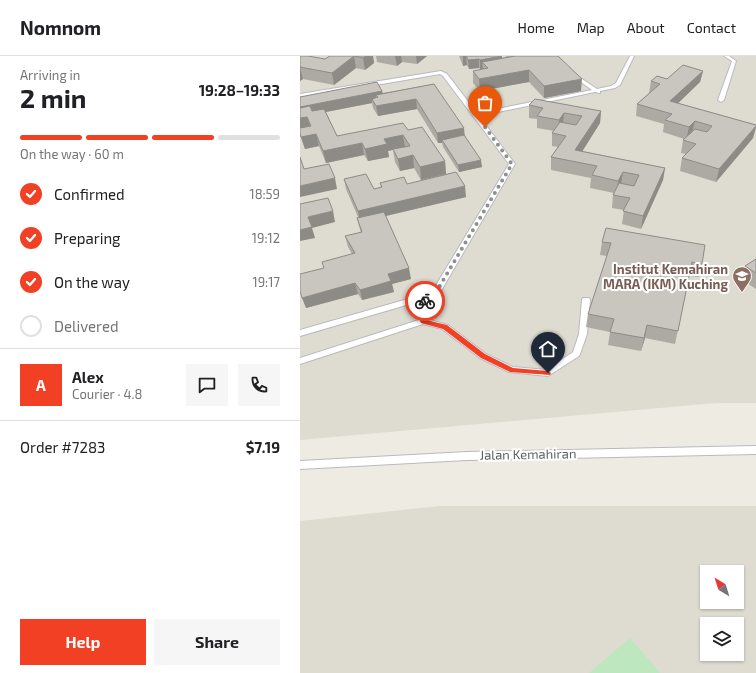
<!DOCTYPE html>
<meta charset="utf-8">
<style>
body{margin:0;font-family:"Exo 2",sans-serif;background:#f6f6f6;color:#202124;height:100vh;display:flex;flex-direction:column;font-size:15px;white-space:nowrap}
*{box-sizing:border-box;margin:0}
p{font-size:13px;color:#757577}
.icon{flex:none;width:22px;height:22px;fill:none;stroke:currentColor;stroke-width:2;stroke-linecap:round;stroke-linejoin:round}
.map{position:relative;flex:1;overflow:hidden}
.panel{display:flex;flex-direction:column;background:#fff;width:300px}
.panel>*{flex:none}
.needle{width:26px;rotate:322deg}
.fabs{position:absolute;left:400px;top:509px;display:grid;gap:8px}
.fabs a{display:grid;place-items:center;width:44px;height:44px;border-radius:0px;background:#fff;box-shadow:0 1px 3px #0004;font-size:20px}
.pin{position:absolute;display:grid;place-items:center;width:34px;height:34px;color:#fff;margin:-41px -17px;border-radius:50% 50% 50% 0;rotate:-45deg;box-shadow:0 0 4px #0007}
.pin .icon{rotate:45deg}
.courier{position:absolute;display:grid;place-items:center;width:40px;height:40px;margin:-20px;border:3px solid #f24024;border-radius:50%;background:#fff;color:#222;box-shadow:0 1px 5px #0007}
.head em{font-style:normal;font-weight:700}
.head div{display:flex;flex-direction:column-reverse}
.head{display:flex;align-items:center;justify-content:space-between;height:68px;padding:0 20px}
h1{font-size:26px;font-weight:700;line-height:30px}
.bar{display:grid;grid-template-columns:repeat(4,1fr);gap:6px 4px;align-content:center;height:48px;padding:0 20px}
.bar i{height:5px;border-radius:3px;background:#e0e0e0}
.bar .current{background:#f24024}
.bar p{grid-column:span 4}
.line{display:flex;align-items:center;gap:10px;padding:0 20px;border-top:1px solid #e0e0e0}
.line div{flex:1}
.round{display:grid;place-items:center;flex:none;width:42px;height:42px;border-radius:0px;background:#f6f6f6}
ol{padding:0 20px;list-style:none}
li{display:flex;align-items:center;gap:12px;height:44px}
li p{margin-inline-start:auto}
li .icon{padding:4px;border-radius:50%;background:#f24024;color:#fff;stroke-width:4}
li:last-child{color:#757577}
li i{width:22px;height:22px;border:2px solid #e0e0e0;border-radius:50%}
.button{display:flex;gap:8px;margin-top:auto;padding:8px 20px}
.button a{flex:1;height:46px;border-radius:0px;background:#f24024;color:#fff;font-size:16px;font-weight:700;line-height:46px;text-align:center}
.button a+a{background:#f6f6f6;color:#202124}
header{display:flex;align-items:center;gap:24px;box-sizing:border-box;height:56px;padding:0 20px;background:#fff;border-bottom:1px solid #e0e0e0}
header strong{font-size:19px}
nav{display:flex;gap:22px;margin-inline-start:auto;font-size:14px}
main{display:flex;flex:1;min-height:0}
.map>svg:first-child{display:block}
.education{fill:#dedbd1;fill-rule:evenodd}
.green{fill:#bde7bf}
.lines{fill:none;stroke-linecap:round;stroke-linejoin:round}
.lane-casing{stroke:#b8babf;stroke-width:2}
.lane{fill:#fff;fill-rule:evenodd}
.wall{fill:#adaaa4}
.shaded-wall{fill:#8d8b86}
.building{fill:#c9c6bf;stroke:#8d8b86}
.route{fill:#f24024}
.done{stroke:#8e9090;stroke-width:4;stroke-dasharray:0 7.2}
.labels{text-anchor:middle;stroke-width:4;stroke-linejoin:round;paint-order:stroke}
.education-label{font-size:13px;font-weight:bold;fill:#785e54;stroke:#fff;text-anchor:end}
.street-label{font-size:13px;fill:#5b5e64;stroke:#fff}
</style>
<header>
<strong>Nomnom</strong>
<nav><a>Home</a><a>Map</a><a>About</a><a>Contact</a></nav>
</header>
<main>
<section class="panel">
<div class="head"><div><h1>2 min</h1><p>Arriving in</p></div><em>19:28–19:33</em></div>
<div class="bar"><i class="current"></i><i class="current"></i><i class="current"></i><i></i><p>On the way · 60 m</p></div>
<ol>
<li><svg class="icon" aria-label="check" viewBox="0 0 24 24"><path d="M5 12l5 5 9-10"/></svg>Confirmed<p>18:59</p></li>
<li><svg class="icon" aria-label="check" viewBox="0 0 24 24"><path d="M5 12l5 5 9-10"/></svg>Preparing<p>19:12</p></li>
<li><svg class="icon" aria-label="check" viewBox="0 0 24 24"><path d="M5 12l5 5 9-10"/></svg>On the way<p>19:17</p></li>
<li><i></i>Delivered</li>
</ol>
<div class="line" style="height:72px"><b class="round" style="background:#f24024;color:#fff">A</b><div><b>Alex</b><p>Courier · 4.8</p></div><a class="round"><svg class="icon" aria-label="chat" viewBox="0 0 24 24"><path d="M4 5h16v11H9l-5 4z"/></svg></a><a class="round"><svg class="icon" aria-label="phone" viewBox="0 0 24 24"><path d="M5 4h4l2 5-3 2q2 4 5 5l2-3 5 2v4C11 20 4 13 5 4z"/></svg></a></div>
<div class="line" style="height:52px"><div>Order #7283</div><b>$7.19</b></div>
<div class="button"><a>Help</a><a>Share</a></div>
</section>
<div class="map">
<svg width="456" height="617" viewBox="0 0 456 617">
<rect width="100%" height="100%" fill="#eeece2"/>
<path class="education" d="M0,0H456V347H416L0,384Z
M139,450H456V617H0V465ZM407,516H437V546H407ZM407,568H437V598H407Z"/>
<path class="green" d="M330,582L360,617H289Z"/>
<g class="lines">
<defs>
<path id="lane" d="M330,0H334L320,29L315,32L300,35V37L295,36L179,60L215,108L138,240L132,241C127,253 120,246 126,263L148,269L186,298L213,311L247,314L273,296L279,278L282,244L283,242H289L290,244L287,278L280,298L279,300L248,320L209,316L180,302L142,273L123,268L0,308V302L119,264C116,256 114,250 120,245L0,280V274L132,236L209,108L143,20L140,18L0,42V38L141,15L147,18L177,57L292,34L271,19V18L273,17L297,33L311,30L316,27Z
M424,0H429L436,5L424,44L421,46L418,44L432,5Z
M456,390V398L167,404L0,413V405L167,396Z"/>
</defs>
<use href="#lane" class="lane-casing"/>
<use href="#lane" class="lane"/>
</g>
<path class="wall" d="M0,0L25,3L30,0H73L74,7L65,14L56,12L34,29L3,23L0,25Z
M76,0H127L117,8L102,6L97,10L77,6Z
M159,0H202V2L207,1L205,0H258L281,35L244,42L229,26L180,35L173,27V15L183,13H180L179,12L169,13L167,9L163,10Z
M403,15L400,26L378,47L456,69V72L453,82L416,126L380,115L382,102L386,98L381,97L383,84L384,83L363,76L364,68L336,60L337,48L349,37L351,25L367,23Z
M134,28L165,80L182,111L159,116L143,91L142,87H138L117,53L78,60L73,52L72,47L26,56L37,80L108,74L145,105L146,118L121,124L114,112L100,115L95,106L93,94L88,95L89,101L68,105L64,99L26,107L19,90L5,93L0,79V41L82,35L83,37Z
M229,49L301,55L300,67L282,95L365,112L363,124L341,173L322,168L324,154L312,152L313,139L314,137L290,132L291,122L251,114V101L258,91L252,90V77L254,75L237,72V63L229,62Z
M44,123L74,133L81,131L80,127L107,128L166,141L86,160L111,223L92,228L94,236L62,244L58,238L6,252L24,212L52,198L48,191L45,180L61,177L57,162L58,161L46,133Z
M306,172L402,208L399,221L389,220L375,288L345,282L341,295L308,289L310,276L286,271L288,258L307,200L300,199L302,186Z
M456,203V233L441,223L445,210Z"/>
<path class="shaded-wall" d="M54,0L56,12L34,29L32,17Z
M63,0H73L74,7L65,14L63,2Z
M95,0H101L102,6L97,10Z
M116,0H127L117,8Z
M166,0L167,9L163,10V1Z
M202,0V9L182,6L183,13H180V4Z
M179,3V12L169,13L168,4Z
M0,11L3,23L0,25Z
M229,14V26L180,35L179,23Z
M403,15L400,26L368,57L370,45Z
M282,23L281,35L244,42V30Z
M82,35L84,45L78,41L76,39L77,46L72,43V47L0,61V51Z
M116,43L117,53L78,60L76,50Z
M301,55L300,67L275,107V94Z
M264,57L263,69L258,76L259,64Z
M7,61L11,73L0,75V62Z
M395,65L392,77L386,84L389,71Z
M456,70L453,82L416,126L419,113Z
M164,72L165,82L142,84V87H138L137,77Z
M16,78L19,90L5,93L1,81Z
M103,79L105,91L88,95L89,101L68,105L65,93L84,83Z
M62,87L64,99L26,107L23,95Z
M113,99L114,112L100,115L98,103Z
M181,104L182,111L159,116L158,109Z
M145,105L146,118L121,124L120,111Z
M365,112L363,124L341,173L343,160Z
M323,116L321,129L317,137L318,125Z
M35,122L37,133L0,141V130Z
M165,130L166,141L60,166L58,155Z
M33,155L35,166L12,172L15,182L0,185V174L8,161Z
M109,212L111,223L92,228L94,236L62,244L60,234L88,218Z
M55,227L58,238L6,252L2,242Z
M347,269L345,282L341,295Z"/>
<path class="building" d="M0,0H8L25,3L30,0H66L63,2L54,0L32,17L0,11Z
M163,0H202L180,4L179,3L168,4L166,0L163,1Z
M215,0H258L282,23L244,30L229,14L179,23L173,15L188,12L182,6Z
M383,9L403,15L370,45L456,69V70L419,113L382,102L396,88L383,84L395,73L407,76L412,70L395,65L389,71L365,64L372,58L337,48L360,28L351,25L357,20L367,23Z
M77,26L82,35L0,51V41Z
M134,28L164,72L137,77L116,43L76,50L72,43L78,41L76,39Z
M235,43L301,55L275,94L365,112L343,160L323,155L330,142L313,139L319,127L334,130L339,119L323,116L318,125L292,119L297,110L251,101L266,80L252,77L260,66L276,69L282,60L264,57L259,64L237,60L243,52L229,49Z
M10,50L12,55L24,53L37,80L103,67L108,74L122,71L145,105L120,111L113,99L98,103L93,93L110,90L103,79L84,83L87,88L65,93L62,87L23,95L16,78L1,81L0,77V72L11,70L7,61L0,62V52Z
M164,79L181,104L158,109L142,84Z
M0,101L4,113L29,108L35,122L0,130Z
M156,116L165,130L58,155L44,123L66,118L74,133L82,131L80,127L104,121L107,128Z
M28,142L33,155L8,161L12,171L0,174V148Z
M84,156L109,212L88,218L91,225L60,234L55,227L2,242L0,235V218L24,212L22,206L55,197L45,180L62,176L57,162Z
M306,172L405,189L402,208L392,206L378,275L347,269L344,282L310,276L314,263L288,258L311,187L302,186Z
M456,203V217L445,210Z"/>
<path class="route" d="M125,243L128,245L122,254L126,264L147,269L185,298L213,312L248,315L251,317L250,319L210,316L181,302L143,273L121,267L116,254L119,246Z"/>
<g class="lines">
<path class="done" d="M125,245L135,238L212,108L185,71"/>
</g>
<defs>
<symbol id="university-pin" viewBox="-11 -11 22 30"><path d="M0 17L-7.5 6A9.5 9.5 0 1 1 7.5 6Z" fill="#8d6e63" stroke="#fff"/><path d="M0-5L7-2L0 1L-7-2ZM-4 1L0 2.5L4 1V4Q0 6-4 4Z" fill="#fff"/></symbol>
</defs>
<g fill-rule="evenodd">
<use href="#university-pin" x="431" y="209" width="22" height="30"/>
</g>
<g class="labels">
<g class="education-label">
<text x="428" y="218">Institut Kemahiran<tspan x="428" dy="15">MARA (IKM) Kuching</tspan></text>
</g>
<g class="street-label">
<text transform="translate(228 398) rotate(-1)" y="5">Jalan Kemahiran</text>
</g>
</g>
</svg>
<div class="fabs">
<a><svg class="needle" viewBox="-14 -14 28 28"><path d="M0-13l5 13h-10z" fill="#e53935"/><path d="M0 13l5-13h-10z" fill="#757577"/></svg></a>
<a><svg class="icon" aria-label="layers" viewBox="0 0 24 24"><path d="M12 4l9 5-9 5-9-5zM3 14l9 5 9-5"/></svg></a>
</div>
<div class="pin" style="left:185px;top:71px;background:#ea580c"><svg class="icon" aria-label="bag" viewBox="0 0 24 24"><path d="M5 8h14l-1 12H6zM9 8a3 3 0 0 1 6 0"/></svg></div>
<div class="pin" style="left:248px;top:317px;background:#1f2937"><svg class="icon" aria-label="home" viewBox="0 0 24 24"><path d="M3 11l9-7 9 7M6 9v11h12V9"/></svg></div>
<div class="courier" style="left:125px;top:245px"><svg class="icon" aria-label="bike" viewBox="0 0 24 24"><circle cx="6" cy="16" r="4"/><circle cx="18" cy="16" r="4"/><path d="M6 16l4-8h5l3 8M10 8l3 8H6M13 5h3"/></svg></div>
</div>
</main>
